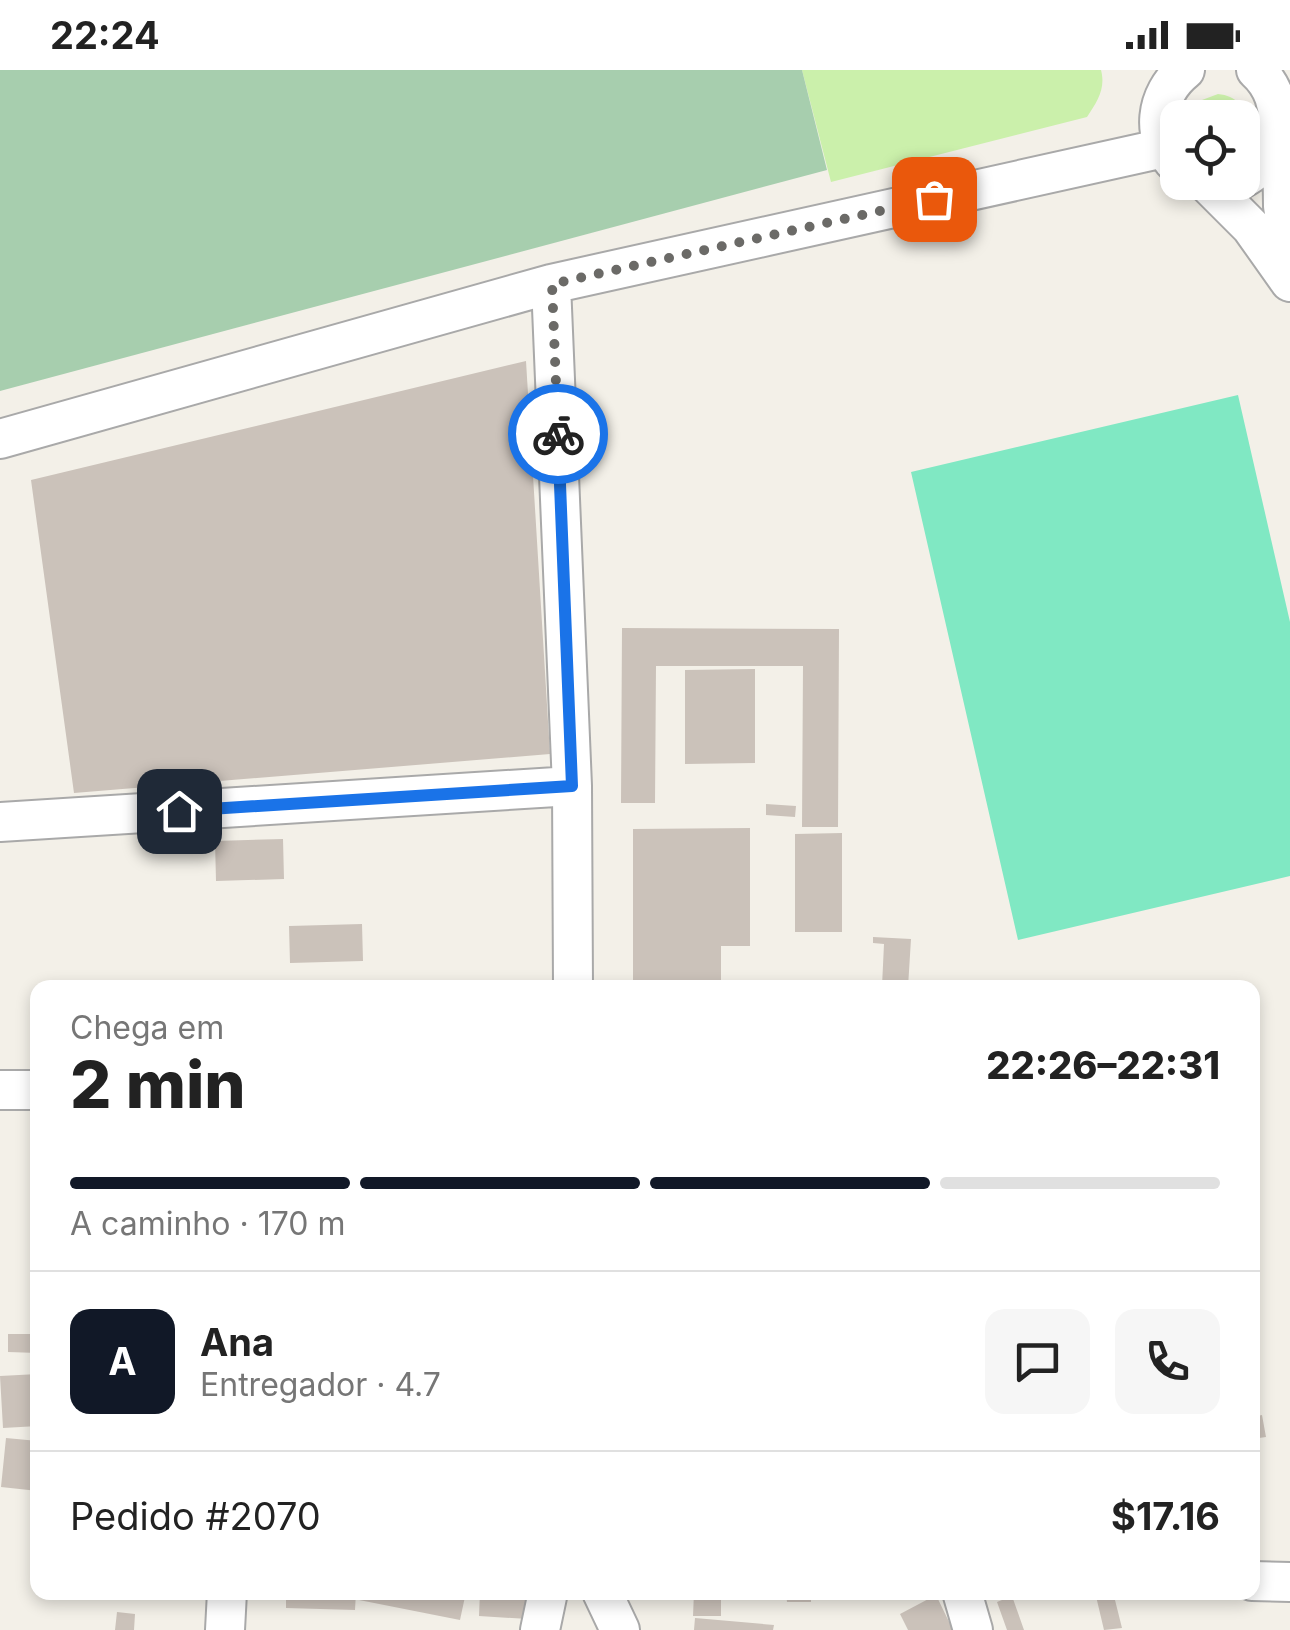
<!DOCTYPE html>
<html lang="pt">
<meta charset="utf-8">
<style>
body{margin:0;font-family:Inter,sans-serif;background:#f6f6f6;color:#222;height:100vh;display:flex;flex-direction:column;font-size:38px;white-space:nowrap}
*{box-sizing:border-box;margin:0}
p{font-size:32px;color:#767676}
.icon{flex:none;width:55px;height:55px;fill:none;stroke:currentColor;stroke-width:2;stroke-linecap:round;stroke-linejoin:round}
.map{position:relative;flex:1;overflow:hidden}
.drawer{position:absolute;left:30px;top:910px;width:1230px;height:620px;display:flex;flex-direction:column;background:#fff;border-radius:20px;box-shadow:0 5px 15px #0003}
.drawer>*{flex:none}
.fabs{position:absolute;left:1160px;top:30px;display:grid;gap:20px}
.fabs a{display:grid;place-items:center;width:100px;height:100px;border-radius:20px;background:#fff;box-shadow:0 5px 15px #0003;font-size:50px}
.pin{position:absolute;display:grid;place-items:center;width:85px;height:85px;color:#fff;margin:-42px;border-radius:20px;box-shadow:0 5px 15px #0006}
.courier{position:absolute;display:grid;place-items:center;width:100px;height:100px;margin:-50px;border:8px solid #1a73e8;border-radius:50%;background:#fff;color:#222;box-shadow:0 2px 12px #0007}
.summary em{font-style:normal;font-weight:800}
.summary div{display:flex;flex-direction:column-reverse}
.summary{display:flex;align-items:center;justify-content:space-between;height:170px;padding:0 40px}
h1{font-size:65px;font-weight:800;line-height:75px}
.bar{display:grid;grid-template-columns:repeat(4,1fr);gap:15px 10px;align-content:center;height:120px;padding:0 40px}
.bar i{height:12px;border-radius:8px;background:#e0e0e0}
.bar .on{background:#111827}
.bar p{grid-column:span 4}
.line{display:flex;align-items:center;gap:25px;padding:0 40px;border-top:2px solid #e0e0e0}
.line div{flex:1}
.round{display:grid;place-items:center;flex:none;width:105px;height:105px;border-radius:20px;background:#f6f6f6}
.status{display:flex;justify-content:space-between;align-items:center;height:70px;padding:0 50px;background:#fff;direction:ltr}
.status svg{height:28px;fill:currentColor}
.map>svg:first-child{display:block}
.grass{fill:#cbf0ab}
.cemetery{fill:#a7ceae}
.pitch{fill:#80e8c3}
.building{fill:#cbc2ba}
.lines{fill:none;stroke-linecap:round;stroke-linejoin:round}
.minor-casing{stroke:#a9a9a9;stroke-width:42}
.minor{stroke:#fff;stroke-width:38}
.done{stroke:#6b6a67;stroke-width:10;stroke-dasharray:0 18}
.route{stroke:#1a73e8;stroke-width:12}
</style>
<div class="status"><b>22:24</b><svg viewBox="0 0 49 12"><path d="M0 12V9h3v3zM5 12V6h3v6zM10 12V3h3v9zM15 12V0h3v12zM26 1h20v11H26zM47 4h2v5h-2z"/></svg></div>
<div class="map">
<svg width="1290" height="1560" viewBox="0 0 1290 1560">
<rect width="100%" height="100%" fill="#f3f0e8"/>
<path class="grass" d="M802,0H1101C1106,19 1097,32 1087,47L831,112Z
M1218,24C1242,26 1252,46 1243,67L1242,48L1192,47L1202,30Z"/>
<path class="cemetery" d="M0,0H802L827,100L0,321Z"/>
<path class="pitch" d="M1238,325L1290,552V806L1018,870L911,402Z
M1252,996H1260V1110H1253Z"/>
<path class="building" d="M526,291L550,684L74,723L31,410Z
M622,558L839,559L838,757H802L803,596H656L655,733H621Z
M755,599V693L685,694V600Z
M766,734L796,736L795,747L766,745Z
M750,758V876H721V916L633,917V759Z
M842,763V862H795V764Z
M283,769L284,809L216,811L215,771Z
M362,854L363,891L290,893L289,856Z
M873,867L911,869L908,917L882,916L884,874L873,873Z
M8,1264H38V1283L8,1282Z
M38,1304V1356L3,1358L0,1306Z
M1262,1345L1266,1367L1252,1369V1347Z
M6,1368L38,1371V1421L1,1417Z
M286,1522H356L355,1540L286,1538Z
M360,1522H466L460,1550L359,1530Z
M480,1522H529L528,1549L479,1546Z
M694,1522H721V1546H693Z
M786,1522H811V1532H787Z
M1095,1522H1113L1122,1558L1104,1560Z
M936,1525L953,1560H908L900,1544Z
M1012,1526L1024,1560H1007L997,1532Z
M117,1542L135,1544L134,1560H115Z
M695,1548L774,1555L773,1560H694Z"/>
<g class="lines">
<defs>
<path id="minor" d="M1282,64L1283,136L1290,181
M1178,96C1149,68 1155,24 1185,0
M1242,109C1284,87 1290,30 1256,0
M1206,112L1251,157L1290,212
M551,214L572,716L573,918
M0,369L551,214L1164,78
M0,752L572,716
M0,1020H38
M1252,1511L1290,1512
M602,1522L620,1560
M962,1522L973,1560
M225,1560L227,1522
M540,1560L548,1522"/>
</defs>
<use href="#minor" class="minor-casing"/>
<use href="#minor" class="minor"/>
</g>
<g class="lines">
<path class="done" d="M558,364L552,214L934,129"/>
<path class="route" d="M179,741L572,716L558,364"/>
</g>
</svg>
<div class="fabs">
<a><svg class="icon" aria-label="locate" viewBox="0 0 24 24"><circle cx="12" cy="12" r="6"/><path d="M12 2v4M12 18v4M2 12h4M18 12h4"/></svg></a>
</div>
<div class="pin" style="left:934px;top:129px;background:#ea580c"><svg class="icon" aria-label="bag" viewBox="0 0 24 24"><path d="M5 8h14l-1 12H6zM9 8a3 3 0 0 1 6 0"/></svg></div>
<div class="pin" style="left:179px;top:741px;background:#1f2937"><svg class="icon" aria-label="home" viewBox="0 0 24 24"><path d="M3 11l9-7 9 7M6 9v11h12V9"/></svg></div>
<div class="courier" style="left:558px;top:364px"><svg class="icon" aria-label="bike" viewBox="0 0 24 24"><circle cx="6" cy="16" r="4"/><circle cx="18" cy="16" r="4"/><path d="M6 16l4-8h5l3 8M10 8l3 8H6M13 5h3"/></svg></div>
<section class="drawer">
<div class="summary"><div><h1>2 min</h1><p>Chega em</p></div><em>22:26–22:31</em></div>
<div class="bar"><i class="on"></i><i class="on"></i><i class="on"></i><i></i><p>A caminho · 170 m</p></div>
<div class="line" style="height:180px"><b class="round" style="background:#111827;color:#fff">A</b><div><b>Ana</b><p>Entregador · 4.7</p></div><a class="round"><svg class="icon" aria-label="chat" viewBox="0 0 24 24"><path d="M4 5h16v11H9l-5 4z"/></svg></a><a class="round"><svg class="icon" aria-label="phone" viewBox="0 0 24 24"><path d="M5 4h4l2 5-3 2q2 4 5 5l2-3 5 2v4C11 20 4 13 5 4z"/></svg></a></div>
<div class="line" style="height:130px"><div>Pedido #2070</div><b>$17.16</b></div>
</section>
</div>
